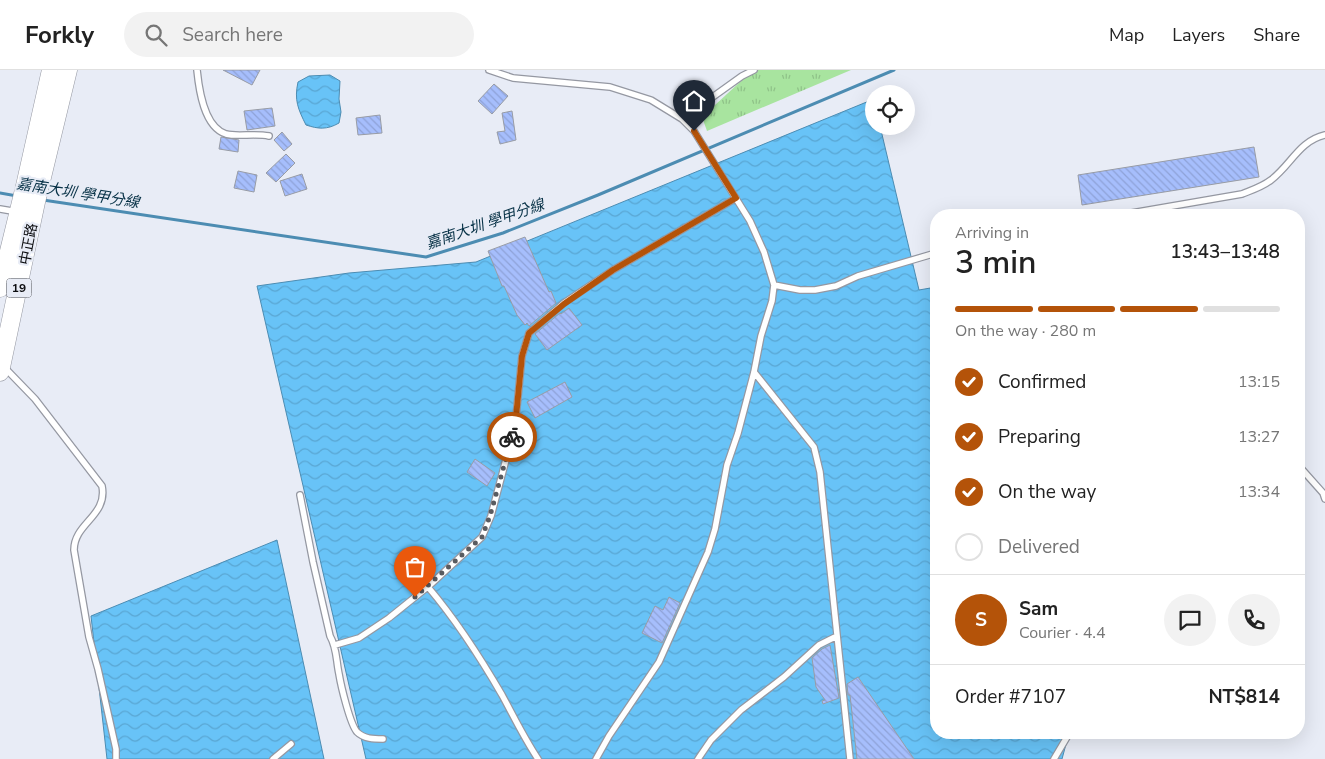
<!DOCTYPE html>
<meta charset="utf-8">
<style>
body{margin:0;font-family:"Nunito Sans","Noto Sans TC",sans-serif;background:#f2f2f2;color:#222;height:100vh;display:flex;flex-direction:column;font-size:19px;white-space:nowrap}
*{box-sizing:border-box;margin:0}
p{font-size:16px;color:#767676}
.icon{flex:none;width:28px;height:28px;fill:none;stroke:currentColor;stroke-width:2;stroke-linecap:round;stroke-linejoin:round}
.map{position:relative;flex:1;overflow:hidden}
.sheet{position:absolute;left:930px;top:139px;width:375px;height:530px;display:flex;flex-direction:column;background:#fff;border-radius:20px;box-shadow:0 5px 20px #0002}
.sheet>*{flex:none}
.buttons{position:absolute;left:865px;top:15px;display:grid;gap:10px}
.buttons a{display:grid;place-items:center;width:50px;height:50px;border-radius:50%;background:#fff;box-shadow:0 5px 20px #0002;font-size:25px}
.pin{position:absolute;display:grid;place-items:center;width:42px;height:42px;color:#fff;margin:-51px -21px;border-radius:50% 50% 50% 0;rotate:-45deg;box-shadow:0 0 5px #0007}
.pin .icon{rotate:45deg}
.courier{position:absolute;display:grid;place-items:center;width:50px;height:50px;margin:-25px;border:4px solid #b45309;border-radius:50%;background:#fff;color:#222;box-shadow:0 1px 6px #0007}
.summary em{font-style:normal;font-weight:600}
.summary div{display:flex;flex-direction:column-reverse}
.summary{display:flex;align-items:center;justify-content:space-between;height:85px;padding:0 25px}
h1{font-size:32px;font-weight:600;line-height:38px}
.bar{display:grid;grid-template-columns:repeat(4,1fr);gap:8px 5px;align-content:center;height:60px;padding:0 25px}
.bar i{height:6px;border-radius:4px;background:#e0e0e0}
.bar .active{background:#b45309}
.bar p{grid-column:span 4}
.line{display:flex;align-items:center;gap:12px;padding:0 25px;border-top:1px solid #e0e0e0}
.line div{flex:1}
.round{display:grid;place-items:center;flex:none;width:52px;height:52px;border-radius:26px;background:#f2f2f2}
ol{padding:0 25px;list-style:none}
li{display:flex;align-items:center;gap:15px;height:55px}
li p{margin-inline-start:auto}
li .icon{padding:5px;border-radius:50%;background:#b45309;color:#fff;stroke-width:4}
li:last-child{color:#767676}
li i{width:28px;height:28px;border:2px solid #e0e0e0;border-radius:50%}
header{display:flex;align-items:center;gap:30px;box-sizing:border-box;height:70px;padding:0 25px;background:#fff;border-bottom:1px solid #e0e0e0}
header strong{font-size:24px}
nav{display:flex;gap:28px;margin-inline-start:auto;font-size:18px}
.search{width:350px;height:45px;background:#f2f2f2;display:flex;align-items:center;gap:12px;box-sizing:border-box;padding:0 18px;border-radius:28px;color:#767676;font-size:19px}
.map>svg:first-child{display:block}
.grass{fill:url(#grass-tufts)}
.water{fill:url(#water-waves);stroke:#4c8cb2}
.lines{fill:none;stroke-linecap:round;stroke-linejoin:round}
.stream{stroke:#4c8cb2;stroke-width:3}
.building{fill:url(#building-back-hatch);stroke:#989ca5}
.service-casing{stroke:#9598a2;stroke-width:8}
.primary-casing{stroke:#9598a2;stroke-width:19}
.service{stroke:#fff;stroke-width:5.5}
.primary{stroke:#fff;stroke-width:18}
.done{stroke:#595b60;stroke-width:5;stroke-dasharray:0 9}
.route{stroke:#b45309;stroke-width:6}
.labels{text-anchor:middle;stroke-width:4.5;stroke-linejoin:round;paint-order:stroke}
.shield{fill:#e8ecf6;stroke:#4e5055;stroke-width:1}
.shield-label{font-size:12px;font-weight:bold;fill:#0c0d10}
.street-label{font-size:14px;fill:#0c0d10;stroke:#e8ecf6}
.water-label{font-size:15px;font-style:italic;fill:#083247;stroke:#e8ecf6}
</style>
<header>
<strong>Forkly</strong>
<div class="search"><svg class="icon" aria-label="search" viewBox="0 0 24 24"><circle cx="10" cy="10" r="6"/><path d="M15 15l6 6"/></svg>Search here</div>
<nav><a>Map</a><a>Layers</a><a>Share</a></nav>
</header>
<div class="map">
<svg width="1325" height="689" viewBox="0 0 1325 689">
<defs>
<pattern id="grass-tufts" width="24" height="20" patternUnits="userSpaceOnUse" patternTransform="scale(1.25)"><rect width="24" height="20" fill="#a8e49f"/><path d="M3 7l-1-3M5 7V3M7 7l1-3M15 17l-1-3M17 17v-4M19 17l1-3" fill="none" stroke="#8fc288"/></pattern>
<pattern id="water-waves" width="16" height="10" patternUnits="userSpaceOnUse" patternTransform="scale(1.25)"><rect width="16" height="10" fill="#68c3f7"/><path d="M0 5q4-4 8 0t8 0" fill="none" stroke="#59a6d3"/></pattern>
<pattern id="building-back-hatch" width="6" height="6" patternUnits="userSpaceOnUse" patternTransform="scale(1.25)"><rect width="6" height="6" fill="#a6befc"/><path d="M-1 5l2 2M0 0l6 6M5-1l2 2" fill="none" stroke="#8ea2d7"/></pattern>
</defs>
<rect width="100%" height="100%" fill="#e8ecf6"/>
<path class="grass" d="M753,0H851L707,61L702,47Z"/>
<path class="water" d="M330,5L340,11L339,29L341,42L339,53C327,60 318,59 306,55C298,39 294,30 298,12L309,6Z
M874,29V56H880L919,220L936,217V662L1069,663L1062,689H366L257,216L349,203L476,192Z
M277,470L324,689H107L91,546Z"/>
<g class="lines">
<path class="stream" d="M0,123L17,126
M43,130L426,187L503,163L598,125L894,0"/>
</g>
<path class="building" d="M223,0H260L252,15Z
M494,14L508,26L492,44L478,31Z
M272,38L275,56L247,60L244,41Z
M512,41L516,70L500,74L497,62L505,61L502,43Z
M380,45L382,63L358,65L356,48Z
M282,62L292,74L284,81L274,70Z
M221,67L239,70L238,82L219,79Z
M1254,77L1259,107L1082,135L1078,105Z
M286,84L295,93L276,112L266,103Z
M238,101L257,105L254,122L234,118Z
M302,104L307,119L285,126L280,111Z
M525,167L549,222L551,221L556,233L529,256L527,253L525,255L517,245L504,216H502L488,181Z
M569,238L582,255L547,280L535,264L560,243L561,244Z
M565,312L572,327L535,348L527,332Z
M475,389L495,403L487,416L467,402Z
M669,527L680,533L662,573L642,563L655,536L663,540Z
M830,575L839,628L823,634L822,631L825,630L816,617L812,588L822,579Z
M858,607L914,689H857L850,625H848L847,614Z"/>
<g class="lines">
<defs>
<path id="service" d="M197,0C199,20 204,57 226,64C238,67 255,63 269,66
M489,0L513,8L610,17L651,30L682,49L694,61L750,151L764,182L774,215L772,231L761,266L754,302L738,363L727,395L715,459L708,482L659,592L609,666L596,689
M682,49L742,6L754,0
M0,139L18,142
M1120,145L1242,124C1252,120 1262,117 1271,110C1291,95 1299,71 1325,65
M774,215L800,220H815L836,216L858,206L936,183
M5,298L35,329L102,416C108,446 74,453 74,480L89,567L98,599L116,679V689
M754,302L814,377L820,402L850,689
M1299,396L1323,423L1325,429
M300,425L313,492L330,566C337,578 336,590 339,604C341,616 350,654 357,662C364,669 374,669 383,669
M428,517C456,550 480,587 502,625C514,647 524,668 538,689
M335,575L359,568L389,548L430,515L482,467L491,446L508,382L516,347L522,286L529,263L564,233L613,200L736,128
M273,689L291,674
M698,689L711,670L741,640L784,607L819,575L837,566
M1054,689L1070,662"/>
<path id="primary" d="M0,218L25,116L51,0
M0,302L36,132L68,0"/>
</defs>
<use href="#service" class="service-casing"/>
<use href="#primary" class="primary-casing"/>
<use href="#service" class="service"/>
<use href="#primary" class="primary"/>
</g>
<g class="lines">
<path class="done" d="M415,527L482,467L490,446L512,367"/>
<path class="route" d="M512,367L516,347L522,286L529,263L564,234L613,200L736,128L694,61"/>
</g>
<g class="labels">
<rect class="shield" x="6.5" y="208.5" width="25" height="19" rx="4"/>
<g class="shield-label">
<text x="19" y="222">19</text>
</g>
<g class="street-label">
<text transform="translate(28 174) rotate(-79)" y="5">中正路</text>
</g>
<g class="water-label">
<text transform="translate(78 123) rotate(9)" y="5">嘉南大圳 學甲分線</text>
<text transform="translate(485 154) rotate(-19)" y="5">嘉南大圳 學甲分線</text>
</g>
</g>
</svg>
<div class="buttons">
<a><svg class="icon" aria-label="locate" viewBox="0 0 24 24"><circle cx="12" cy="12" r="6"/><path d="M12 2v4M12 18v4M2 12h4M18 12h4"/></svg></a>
</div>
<div class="pin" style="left:415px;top:527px;background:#ea580c"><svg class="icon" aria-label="bag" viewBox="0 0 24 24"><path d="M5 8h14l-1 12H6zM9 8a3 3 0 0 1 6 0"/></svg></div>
<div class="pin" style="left:694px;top:61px;background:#1f2937"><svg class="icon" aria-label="home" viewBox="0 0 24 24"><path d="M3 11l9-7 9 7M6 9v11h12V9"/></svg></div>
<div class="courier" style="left:512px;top:367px"><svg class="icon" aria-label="bike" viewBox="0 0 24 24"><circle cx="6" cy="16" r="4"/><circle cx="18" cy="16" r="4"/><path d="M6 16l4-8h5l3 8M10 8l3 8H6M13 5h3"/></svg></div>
<section class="sheet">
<div class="summary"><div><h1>3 min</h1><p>Arriving in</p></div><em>13:43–13:48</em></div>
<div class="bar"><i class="active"></i><i class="active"></i><i class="active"></i><i></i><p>On the way · 280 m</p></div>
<ol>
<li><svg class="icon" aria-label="check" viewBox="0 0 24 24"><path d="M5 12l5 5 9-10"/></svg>Confirmed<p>13:15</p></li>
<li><svg class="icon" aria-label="check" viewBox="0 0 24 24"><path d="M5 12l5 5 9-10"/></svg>Preparing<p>13:27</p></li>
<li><svg class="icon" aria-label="check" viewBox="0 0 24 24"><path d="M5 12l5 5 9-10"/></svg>On the way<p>13:34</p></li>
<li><i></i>Delivered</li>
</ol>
<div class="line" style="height:90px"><b class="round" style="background:#b45309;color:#fff">S</b><div><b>Sam</b><p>Courier · 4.4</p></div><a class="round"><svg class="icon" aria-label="chat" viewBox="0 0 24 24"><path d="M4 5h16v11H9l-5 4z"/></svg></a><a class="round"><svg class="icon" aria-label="phone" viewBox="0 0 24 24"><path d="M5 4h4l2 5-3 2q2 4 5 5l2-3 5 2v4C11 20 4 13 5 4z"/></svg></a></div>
<div class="line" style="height:65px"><div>Order #7107</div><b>NT$814</b></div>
</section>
</div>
